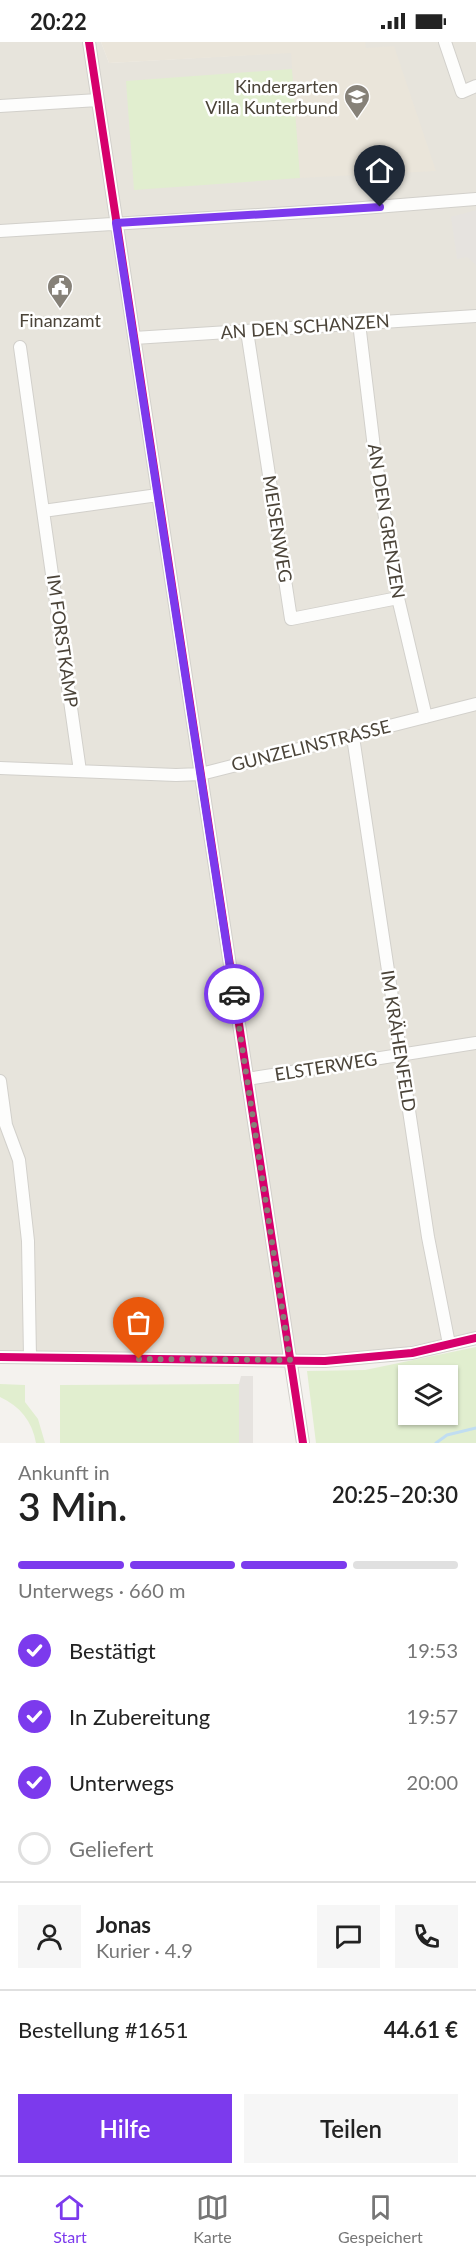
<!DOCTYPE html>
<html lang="de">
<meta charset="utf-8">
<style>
body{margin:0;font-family:Lato,sans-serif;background:#f6f6f6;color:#222;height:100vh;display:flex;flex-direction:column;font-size:22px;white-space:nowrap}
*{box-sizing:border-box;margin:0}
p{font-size:20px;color:#767676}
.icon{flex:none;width:33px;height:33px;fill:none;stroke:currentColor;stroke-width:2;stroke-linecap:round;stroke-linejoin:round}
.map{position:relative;height:1401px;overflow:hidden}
.drawer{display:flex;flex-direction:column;background:#fff;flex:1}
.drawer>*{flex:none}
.tools{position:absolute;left:398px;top:1323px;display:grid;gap:12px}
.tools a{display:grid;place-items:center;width:60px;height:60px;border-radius:0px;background:#fff;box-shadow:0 2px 4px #0004;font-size:30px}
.pin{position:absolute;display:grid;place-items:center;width:51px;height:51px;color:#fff;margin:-62px -26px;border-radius:50% 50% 50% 0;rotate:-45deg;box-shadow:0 0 6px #0007}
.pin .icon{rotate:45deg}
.courier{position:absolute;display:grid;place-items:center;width:60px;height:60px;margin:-30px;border:4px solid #7c3aed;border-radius:50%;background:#fff;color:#222;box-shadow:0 2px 8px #0007}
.head em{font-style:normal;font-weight:600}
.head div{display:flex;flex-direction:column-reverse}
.head{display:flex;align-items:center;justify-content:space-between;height:102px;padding:0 18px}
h1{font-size:39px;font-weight:600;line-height:45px}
.bar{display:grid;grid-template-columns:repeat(4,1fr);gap:9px 6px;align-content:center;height:72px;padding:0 18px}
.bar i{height:8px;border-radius:4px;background:#e0e0e0}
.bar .selected{background:#7c3aed}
.bar p{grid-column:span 4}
.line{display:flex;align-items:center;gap:15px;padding:0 18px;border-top:2px solid #e0e0e0}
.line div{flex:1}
.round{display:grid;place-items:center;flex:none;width:63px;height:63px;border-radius:0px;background:#f6f6f6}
ol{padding:0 18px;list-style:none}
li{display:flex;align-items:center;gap:18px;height:66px}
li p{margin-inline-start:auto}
li .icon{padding:6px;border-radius:50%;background:#7c3aed;color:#fff;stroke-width:4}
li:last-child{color:#767676}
li i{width:33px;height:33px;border:3px solid #e0e0e0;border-radius:50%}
.cta{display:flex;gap:12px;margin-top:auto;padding:12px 18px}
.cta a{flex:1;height:69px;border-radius:0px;background:#7c3aed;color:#fff;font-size:24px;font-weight:600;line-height:69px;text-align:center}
.cta a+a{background:#f6f6f6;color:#222}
.status{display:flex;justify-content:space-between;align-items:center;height:42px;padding:0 30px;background:#fff;direction:ltr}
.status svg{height:16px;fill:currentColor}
.menu{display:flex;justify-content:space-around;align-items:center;height:84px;border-top:2px solid #e0e0e0;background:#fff;font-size:16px;color:#767676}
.menu a{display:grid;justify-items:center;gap:3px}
.menu .selected{color:#7c3aed}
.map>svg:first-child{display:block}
.residential{fill:#e7e4dc}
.education{fill:#eae5da}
.green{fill:#e1eecf;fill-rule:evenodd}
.parking{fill:#e6e3df}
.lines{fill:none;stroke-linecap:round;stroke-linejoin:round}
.stream{stroke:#c0ddf1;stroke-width:3}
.minor-casing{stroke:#d2d0cb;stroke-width:14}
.minor{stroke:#fdfdfc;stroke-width:12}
.cycleway-casing{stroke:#fff;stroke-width:11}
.cycleway{stroke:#d6006c;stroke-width:8}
.done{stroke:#868178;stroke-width:6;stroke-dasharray:0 10.8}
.route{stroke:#7c3aed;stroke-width:8}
.labels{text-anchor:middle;stroke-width:5;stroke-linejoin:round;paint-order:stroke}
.poi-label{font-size:18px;fill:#4b4439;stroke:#fff;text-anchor:end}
.street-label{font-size:18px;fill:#4b4439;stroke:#fff}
</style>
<div class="status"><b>20:22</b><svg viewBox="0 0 49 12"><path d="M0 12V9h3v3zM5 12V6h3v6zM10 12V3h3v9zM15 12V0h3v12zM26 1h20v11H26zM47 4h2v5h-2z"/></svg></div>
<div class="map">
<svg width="476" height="1401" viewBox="0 0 476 1401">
<rect width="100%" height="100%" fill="#f4f2ee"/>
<path class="residential" d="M0,0H101L109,21L365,6V0H476V1290L359,1315L0,1316Z"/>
<path class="education" d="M101,0H365L366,6L394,4L436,129L300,136L291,11L109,21Z"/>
<path class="green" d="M292,27L300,136L134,148L126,39Z
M476,1305V1401H316L307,1329L365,1328ZM408,1334H447V1372H408Z
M0,1342L25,1343V1360L38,1377L45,1401H36C32,1379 20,1364 0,1355Z
M239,1342V1401H60V1343Z"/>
<path class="parking" d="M476,168V223L467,215L457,217L451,175Z
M241,1334H253V1401H239V1342Z"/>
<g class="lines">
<path class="stream" d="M436,1401L447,1393L476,1386"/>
<defs>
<path id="minor" d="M89,0L303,1401
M445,0L462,50L476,44
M0,64L98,58
M0,189L338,168L476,157
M359,281L375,414L398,556L426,675
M247,289L291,577L398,556
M134,296L476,274
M20,305L43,469
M353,695L428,1195L449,1302
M0,726L176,733L201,732L476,662
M80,729L43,469L158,453
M247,1037L476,1001
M0,1039L6,1083L19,1118L28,1199L30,1315
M0,1315L325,1319L412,1311L476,1296"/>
</defs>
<use href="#minor" class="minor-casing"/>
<use href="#minor" class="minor"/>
<defs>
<path id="cycleway" d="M89,0L303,1401
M0,1315L325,1319L412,1311L476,1296"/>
</defs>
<use href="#cycleway" class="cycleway-casing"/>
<use href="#cycleway" class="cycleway"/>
</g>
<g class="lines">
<path class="done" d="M139,1317L290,1318L234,952"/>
<path class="route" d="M234,952L116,181L380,165"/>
</g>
<defs>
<symbol id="school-pin" viewBox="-11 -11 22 30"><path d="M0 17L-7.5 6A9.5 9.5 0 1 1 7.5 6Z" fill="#868178" stroke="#fff"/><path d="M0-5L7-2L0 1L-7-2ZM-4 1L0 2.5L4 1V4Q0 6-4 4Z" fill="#fff"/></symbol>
<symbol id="civic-pin" viewBox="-11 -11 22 30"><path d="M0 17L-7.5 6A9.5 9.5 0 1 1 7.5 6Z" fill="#868178" stroke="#fff"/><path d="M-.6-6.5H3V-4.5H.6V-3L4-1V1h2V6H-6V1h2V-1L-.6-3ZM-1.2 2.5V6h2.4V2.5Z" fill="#fff"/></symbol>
</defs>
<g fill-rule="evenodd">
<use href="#school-pin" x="342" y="40" width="30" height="40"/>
<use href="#civic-pin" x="45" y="230" width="30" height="40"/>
</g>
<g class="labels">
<g class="poi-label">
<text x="338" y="51">Kindergarten<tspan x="338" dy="21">Villa Kunterbund</tspan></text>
<text x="60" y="285" text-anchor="middle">Finanzamt</text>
</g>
<g class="street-label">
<text transform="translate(305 285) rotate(-4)" y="6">AN DEN SCHANZEN</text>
<text transform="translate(386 479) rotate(81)" y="6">AN DEN GRENZEN</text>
<text transform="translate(277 487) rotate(81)" y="6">MEISENWEG</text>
<text transform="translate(62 599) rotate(82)" y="6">IM FORSTKAMP</text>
<text transform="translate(311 704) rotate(-14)" y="6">GUNZELINSTRASSE</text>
<text transform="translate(398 999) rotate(81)" y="6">IM KRÄHENFELD</text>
<text transform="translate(326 1025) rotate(-9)" y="6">ELSTERWEG</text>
</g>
</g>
</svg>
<div class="tools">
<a><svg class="icon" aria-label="layers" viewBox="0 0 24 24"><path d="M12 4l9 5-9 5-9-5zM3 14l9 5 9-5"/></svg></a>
</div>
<div class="pin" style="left:139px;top:1317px;background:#ea580c"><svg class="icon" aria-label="bag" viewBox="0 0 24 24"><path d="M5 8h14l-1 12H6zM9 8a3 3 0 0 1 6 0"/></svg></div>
<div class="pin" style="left:380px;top:165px;background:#1f2937"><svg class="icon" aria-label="home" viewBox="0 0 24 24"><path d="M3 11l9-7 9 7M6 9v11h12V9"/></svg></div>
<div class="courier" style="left:234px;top:952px"><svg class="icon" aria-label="car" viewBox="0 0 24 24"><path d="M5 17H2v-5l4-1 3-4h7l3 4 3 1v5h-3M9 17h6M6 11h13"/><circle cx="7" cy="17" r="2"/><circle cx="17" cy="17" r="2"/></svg></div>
</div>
<section class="drawer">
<div class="head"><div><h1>3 Min.</h1><p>Ankunft in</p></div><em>20:25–20:30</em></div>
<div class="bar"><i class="selected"></i><i class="selected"></i><i class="selected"></i><i></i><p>Unterwegs · 660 m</p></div>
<ol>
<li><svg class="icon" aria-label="check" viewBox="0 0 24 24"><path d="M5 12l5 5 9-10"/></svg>Bestätigt<p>19:53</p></li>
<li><svg class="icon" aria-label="check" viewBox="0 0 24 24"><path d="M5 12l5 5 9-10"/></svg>In Zubereitung<p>19:57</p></li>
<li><svg class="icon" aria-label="check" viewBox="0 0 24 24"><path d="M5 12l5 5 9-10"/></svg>Unterwegs<p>20:00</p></li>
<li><i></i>Geliefert</li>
</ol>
<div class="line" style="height:108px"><a class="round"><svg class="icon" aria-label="person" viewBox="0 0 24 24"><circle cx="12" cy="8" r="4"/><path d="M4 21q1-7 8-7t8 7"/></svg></a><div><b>Jonas</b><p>Kurier · 4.9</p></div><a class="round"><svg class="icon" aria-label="chat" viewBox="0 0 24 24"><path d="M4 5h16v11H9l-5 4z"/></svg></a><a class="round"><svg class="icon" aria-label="phone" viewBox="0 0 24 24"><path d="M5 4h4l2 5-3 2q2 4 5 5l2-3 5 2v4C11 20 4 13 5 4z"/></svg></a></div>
<div class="line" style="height:78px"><div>Bestellung #1651</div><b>44.61 €</b></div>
<div class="cta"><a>Hilfe</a><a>Teilen</a></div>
</section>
<nav class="menu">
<a class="selected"><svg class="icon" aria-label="home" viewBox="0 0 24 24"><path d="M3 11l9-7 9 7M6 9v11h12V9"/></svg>Start</a>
<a><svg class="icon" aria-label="map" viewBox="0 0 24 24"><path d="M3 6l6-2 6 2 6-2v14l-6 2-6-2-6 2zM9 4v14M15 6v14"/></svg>Karte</a>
<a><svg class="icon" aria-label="saved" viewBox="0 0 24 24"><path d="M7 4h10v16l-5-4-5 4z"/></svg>Gespeichert</a>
</nav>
